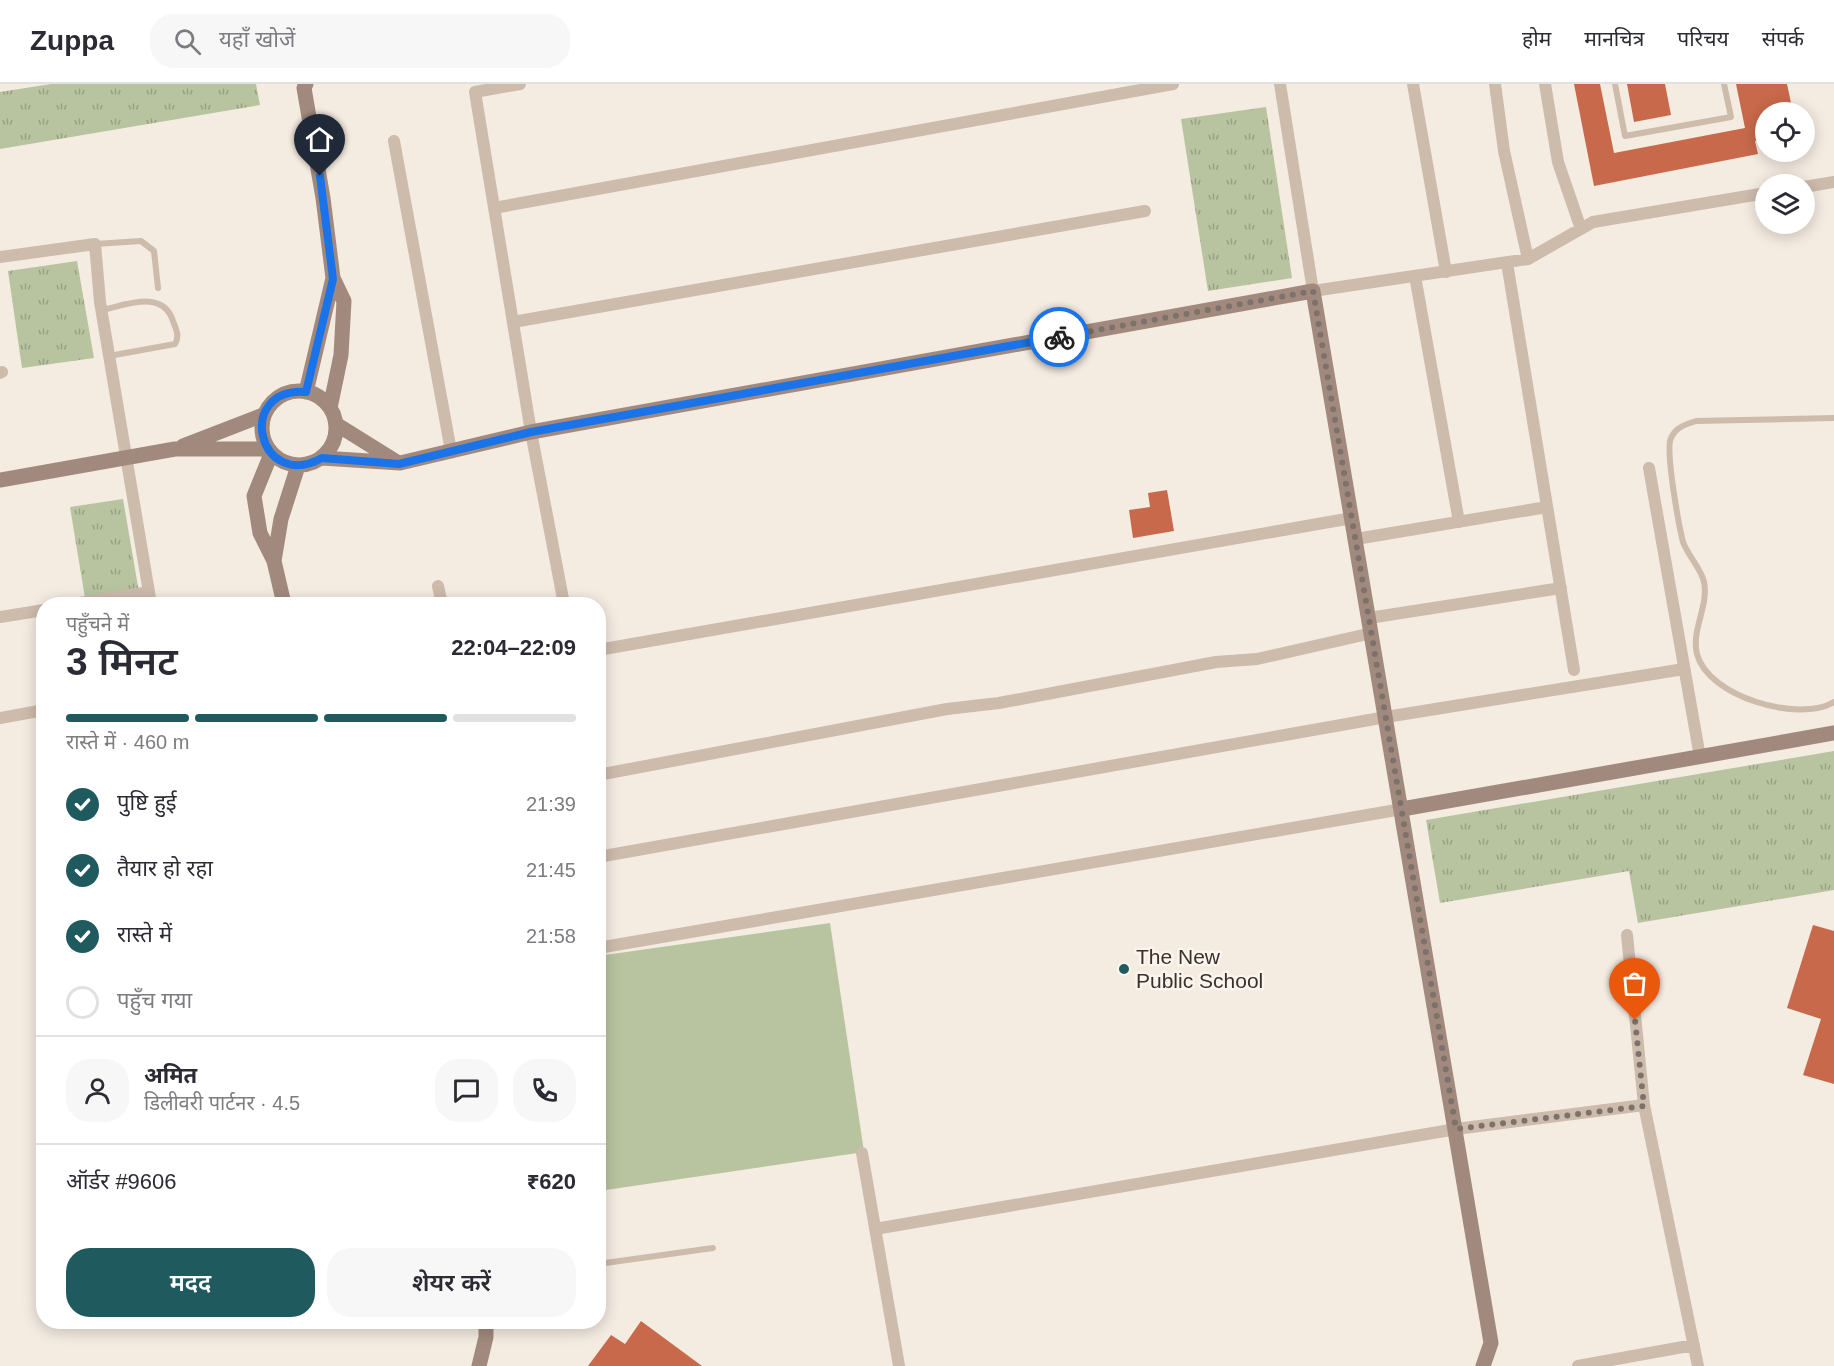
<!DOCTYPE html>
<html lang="hi">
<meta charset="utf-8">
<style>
body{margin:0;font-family:Helvetica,"Noto Sans Devanagari",sans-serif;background:#f7f7f7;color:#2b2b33;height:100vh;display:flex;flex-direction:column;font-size:22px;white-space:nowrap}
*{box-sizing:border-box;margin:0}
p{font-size:20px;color:#7c7c81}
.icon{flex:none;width:33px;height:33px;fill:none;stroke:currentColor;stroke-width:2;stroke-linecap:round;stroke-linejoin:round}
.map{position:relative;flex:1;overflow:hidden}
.drawer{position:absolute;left:36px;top:513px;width:570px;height:732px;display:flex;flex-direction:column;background:#fff;border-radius:24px;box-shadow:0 3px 15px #0003}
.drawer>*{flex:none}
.tools{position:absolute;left:1755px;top:18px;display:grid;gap:12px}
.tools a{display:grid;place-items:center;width:60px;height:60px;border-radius:50%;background:#fff;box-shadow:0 3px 15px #0003;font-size:30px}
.pin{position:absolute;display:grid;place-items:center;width:51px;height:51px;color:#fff;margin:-62px -26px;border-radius:50% 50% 50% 0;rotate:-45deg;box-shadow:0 0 6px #0007}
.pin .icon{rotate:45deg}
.courier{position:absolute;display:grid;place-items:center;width:60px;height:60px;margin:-30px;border:4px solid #1a73e8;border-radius:50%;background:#fff;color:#222;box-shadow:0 2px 8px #0007}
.summary em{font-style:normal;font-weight:600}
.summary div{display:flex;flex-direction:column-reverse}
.summary{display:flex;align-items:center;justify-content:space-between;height:102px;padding:0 30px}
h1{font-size:39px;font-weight:600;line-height:45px}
.bar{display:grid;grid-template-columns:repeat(4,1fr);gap:9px 6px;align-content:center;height:72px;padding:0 30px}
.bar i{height:8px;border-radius:4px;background:#e1e1e2}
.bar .selected{background:#1f5a5e}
.bar p{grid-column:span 4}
.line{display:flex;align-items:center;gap:15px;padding:0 30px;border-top:2px solid #e1e1e2}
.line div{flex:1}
.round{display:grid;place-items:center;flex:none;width:63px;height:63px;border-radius:24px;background:#f7f7f7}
ol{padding:0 30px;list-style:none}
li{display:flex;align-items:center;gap:18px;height:66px}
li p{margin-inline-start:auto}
li .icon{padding:6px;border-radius:50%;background:#1f5a5e;color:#fff;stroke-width:4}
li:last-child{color:#7c7c81}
li i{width:33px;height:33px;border:3px solid #e1e1e2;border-radius:50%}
.cta{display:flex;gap:12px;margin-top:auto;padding:12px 30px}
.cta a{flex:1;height:69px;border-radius:24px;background:#1f5a5e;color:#fff;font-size:24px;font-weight:600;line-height:69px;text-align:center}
.cta a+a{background:#f7f7f7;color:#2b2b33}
header{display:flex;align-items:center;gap:36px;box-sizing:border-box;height:84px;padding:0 30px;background:#fff;border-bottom:2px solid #e1e1e2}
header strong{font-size:28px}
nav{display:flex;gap:33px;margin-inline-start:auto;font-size:21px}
.search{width:420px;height:54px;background:#f7f7f7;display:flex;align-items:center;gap:15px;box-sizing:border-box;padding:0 21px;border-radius:24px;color:#7c7c81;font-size:22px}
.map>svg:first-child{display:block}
.park{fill:url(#park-tufts)}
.garden{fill:#b8c4a0}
.building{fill:#c8694b}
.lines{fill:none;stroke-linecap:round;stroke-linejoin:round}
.lane{stroke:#cdbbac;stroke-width:6}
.street{stroke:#cdbbac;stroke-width:12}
.secondary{stroke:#a18a7d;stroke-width:15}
.done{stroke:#7c716b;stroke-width:6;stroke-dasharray:0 10.8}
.route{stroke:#1a73e8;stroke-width:8}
.poi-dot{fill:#1f5a5e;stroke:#fbf5ee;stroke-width:2}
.labels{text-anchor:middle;stroke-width:5;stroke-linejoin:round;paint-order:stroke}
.poi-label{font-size:21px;fill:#3b302b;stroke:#fbf5ee;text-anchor:start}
</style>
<header>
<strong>Zuppa</strong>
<div class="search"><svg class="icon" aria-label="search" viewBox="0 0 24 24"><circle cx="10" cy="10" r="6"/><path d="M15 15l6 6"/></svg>यहाँ खोजें</div>
<nav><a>होम</a><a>मानचित्र</a><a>परिचय</a><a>संपर्क</a></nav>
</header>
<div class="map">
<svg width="1834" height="1282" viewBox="0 0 1834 1282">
<defs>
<pattern id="park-tufts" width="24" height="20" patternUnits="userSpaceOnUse" patternTransform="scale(1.5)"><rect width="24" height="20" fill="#b8c4a0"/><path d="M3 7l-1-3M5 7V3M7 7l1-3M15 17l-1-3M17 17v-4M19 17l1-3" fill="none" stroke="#97a083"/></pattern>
</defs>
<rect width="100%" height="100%" fill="#f4ebe1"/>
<path class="park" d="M51,0H256L260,21L0,65V8Z
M1266,23L1292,194L1208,207L1181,35Z
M77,177L94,274L22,284L8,187Z
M123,415L141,520H86L70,423Z
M1834,667V806L1638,839L1629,787L1440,819L1426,736Z"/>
<path class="garden" d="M830,839L864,1068L599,1107L598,872Z"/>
<path class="building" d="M1574,0H1600L1614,69L1745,44L1736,0H1787L1793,28H1766V55L1755,57L1758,70L1594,102Z
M1627,0H1665L1671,31L1634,38Z
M1167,406L1174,447L1133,454L1129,426L1150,423L1148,409Z
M1813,841L1834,847V1000L1803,991L1821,935L1787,924Z
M641,1237L702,1282H588L611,1251L625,1260Z"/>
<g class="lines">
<path class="lane" d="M1615,0L1625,52L1731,33L1724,0
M95,160L141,157L154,167L158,204
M102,226C126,221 163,205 173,237C176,245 180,252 175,260L109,272
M1834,334L1696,337C1686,340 1676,343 1671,354C1665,366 1679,442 1683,458C1688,472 1701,484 1704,498C1709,522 1691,546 1697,570C1708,613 1799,639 1834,618
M598,1180L713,1164"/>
<path class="street" d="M520,0L475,8L531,348L564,520
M1280,0L1313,207L1528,175L1593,138L1766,109
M1413,0L1446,188
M1495,0L1504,67L1528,175
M1545,0L1558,78L1581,145
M394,57L451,367
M1804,103L1834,98
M494,124L1173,0
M0,173L95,160L100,218L151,520
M1507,179L1574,586
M1415,192L1459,438
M513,238L1145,127
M0,289L2,288
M1649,384L1700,673
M1356,455L1547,423
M438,502L442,520
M74,520L149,508
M0,533L44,526
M1369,534L1561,504
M598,566L1352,434
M0,634L44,626
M598,691L947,625L999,619L1216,578L1257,575L1372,549
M598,773L1386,633L1684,585
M1627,851L1644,1021L1698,1282
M598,864L1402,725
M862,1069L899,1282
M875,1145L1456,1045L1644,1021
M1578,1282L1694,1261"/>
<path class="secondary" d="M306,0L304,4L323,114L333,194L344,217L341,271L330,324
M262 344a37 37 0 1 1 74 0a37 37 0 1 1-74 0Z
M306,308L333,194
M336,340L397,378
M183,362L263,331
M271,370L254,412L260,449L274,477L284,520
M322,374L400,379L531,348L1313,207L1491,1259L1483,1282
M0,396L175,365H267
M274,477L281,435L298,382
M1402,725L1834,649
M479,1282L486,1253V1238"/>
</g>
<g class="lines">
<path class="done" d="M1059,253L1313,207L1456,1045L1644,1022L1635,936"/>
<path class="route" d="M320,92L333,195L306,308C234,303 258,409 322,374L399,380L531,348L1059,253"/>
</g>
<circle class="poi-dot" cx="1124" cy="885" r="6"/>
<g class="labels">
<g class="poi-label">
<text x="1136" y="880">The New<tspan x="1136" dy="24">Public School</tspan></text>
</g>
</g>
</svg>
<div class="tools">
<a><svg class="icon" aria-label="locate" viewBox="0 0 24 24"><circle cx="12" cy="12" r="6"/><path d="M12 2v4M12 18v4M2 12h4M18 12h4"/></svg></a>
<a><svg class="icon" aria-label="layers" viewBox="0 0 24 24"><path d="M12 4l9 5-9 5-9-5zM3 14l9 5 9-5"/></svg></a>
</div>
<div class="pin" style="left:1635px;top:936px;background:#ea580c"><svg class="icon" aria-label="bag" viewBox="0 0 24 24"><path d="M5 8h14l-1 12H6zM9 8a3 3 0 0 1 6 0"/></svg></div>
<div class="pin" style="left:320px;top:92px;background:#1f2937"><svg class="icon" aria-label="home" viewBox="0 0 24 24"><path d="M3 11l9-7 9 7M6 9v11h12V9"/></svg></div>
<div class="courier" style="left:1059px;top:253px"><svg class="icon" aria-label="bike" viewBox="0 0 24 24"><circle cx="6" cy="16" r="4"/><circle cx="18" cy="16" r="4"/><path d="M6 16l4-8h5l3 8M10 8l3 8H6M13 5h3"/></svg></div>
<section class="drawer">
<div class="summary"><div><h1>3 मिनट</h1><p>पहुँचने में</p></div><em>22:04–22:09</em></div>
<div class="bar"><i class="selected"></i><i class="selected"></i><i class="selected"></i><i></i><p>रास्ते में · 460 m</p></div>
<ol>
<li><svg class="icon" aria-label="check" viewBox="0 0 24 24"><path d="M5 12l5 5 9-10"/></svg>पुष्टि हुई<p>21:39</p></li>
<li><svg class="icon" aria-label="check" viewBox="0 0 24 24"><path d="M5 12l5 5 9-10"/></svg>तैयार हो रहा<p>21:45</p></li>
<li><svg class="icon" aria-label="check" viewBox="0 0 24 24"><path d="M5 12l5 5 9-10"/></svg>रास्ते में<p>21:58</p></li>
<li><i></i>पहुँच गया</li>
</ol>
<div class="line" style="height:108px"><a class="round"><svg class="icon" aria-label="person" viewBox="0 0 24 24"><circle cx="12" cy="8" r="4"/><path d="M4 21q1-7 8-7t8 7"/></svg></a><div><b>अमित</b><p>डिलीवरी पार्टनर · 4.5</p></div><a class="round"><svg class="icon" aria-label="chat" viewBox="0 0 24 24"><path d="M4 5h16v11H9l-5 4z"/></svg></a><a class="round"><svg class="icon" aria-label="phone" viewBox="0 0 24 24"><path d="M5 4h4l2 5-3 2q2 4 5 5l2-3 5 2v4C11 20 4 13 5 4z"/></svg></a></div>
<div class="line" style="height:78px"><div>ऑर्डर #9606</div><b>₹620</b></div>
<div class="cta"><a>मदद</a><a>शेयर करें</a></div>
</section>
</div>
